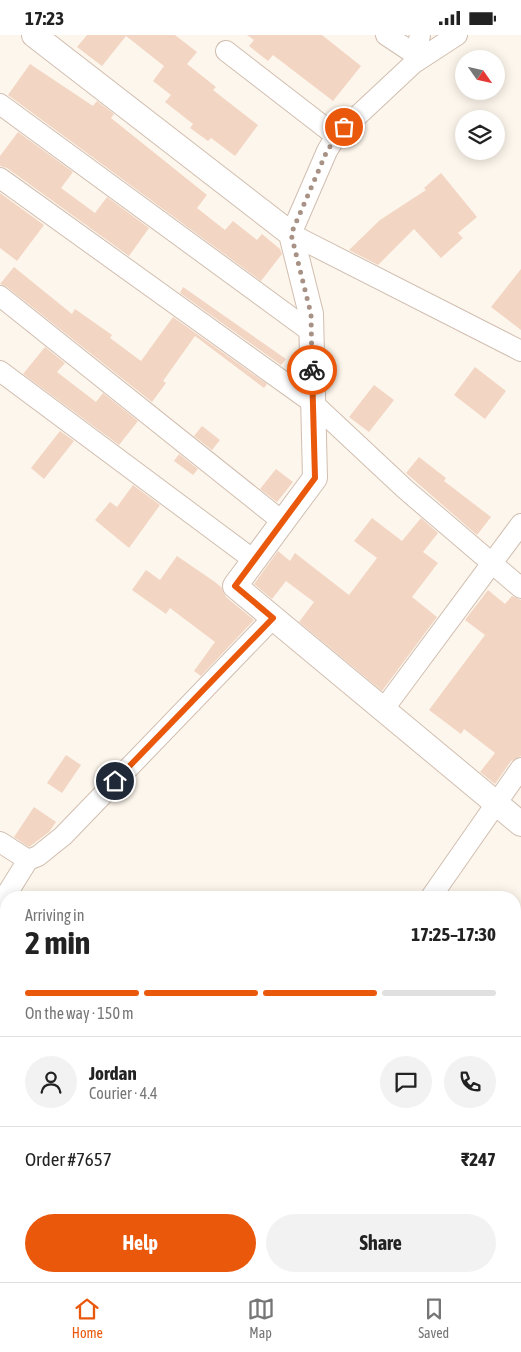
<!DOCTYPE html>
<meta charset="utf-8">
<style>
body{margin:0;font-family:"Asap Condensed",sans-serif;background:#f2f2f2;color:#222;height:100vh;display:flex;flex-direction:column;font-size:19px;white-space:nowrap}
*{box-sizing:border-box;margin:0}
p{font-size:16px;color:#767676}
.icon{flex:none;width:28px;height:28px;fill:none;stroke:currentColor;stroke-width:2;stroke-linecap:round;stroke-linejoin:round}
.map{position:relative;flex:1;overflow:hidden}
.sheet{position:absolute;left:0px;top:856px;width:521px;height:391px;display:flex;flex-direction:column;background:#fff;border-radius:20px 20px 0 0;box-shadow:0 2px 12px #0003}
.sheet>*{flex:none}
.needle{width:32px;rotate:124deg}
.controls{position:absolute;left:455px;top:15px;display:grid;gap:10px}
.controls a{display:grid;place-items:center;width:50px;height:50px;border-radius:50%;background:#fff;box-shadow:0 2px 12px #0003;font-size:25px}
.pin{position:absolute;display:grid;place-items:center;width:42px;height:42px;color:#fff;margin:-21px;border:2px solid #fff;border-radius:50%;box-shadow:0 1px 5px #0007}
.courier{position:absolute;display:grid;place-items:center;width:50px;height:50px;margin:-25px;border:4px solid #ea580c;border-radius:50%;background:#fff;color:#222;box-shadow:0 1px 6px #0007}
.head em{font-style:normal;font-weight:700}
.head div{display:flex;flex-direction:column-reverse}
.head{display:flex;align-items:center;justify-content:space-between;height:85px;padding:0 25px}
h1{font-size:32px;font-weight:700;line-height:38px}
.bar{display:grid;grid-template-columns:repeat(4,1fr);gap:8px 5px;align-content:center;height:60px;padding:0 25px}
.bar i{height:6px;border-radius:4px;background:#e0e0e0}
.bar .active{background:#ea580c}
.bar p{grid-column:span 4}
.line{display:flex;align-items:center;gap:12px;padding:0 25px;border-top:1px solid #e0e0e0}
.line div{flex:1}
.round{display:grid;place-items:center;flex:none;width:52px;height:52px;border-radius:26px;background:#f2f2f2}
.action{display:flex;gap:10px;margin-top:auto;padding:10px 25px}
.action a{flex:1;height:58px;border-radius:30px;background:#ea580c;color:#fff;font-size:20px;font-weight:700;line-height:58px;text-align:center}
.action a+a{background:#f2f2f2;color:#222}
.status{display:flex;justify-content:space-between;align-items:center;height:35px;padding:0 25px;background:#fff;direction:ltr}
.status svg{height:14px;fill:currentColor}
.tabs{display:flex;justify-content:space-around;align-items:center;height:70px;border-top:1px solid #e0e0e0;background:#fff;font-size:14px;color:#767676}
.tabs a{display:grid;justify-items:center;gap:2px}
.tabs .active{color:#ea580c}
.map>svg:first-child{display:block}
.building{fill:#f3d5c3}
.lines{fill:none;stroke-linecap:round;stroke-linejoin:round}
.minor-casing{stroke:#d1beb0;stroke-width:22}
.tertiary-casing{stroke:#d1beb0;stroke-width:26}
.minor{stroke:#fff;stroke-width:20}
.tertiary{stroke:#fff;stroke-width:24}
.done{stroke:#a89285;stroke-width:5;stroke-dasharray:0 9}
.route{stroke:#ea580c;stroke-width:6}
</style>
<div class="status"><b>17:23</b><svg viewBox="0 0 49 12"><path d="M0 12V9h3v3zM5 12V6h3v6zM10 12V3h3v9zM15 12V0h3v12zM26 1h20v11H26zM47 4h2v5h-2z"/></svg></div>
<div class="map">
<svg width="521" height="1247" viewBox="0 0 521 1247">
<rect width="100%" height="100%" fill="#fdf6ec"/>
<path class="building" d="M87,0H175L197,17L187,29L216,52L213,55L258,90L235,121L211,103L208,106L190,93L193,89L165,67L171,60L153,46L164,31L126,1L102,31L77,12Z
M247,0H322L361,31L333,66L273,20L268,26L249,11L254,5Z
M30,29L93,71L97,66L114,79L111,83L207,160L197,173L225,195L233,186L257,205L262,199L280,214L282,219L261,246L8,60Z
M18,97L73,137L61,153L95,178L107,162L149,193L129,221L7,133L0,131V121Z
M441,138L477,182L458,198L463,203L441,223L414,194L378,230L349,215L380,185L426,155L424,153Z
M0,158L44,190L17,226L0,213Z
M14,232L72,279L75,274L112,300L110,303L141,326L173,282L267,349L264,353L195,301L163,346L166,348L152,367L7,252L0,249Z
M521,234V295L491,272Z
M183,252L286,324L281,330L180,258Z
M45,312L65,328L57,337L96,367L103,358L138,386L119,410L23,339Z
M475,332L506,356L485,384L454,360Z
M374,350L394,365L369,397L349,382Z
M202,391L220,405L212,415L194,401Z
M60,396L74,406L44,444L31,433Z
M179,419L198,434L193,440L174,426Z
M419,422L446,443L444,446L491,482L477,500L406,438Z
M276,434L293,447L277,467L260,454Z
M133,450L160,470L129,513L95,485L110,467L117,472Z
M372,483L402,506L421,483L438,498L423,517L438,528L412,562L437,582L382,656L299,587L314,567L286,546L272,564L254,549L278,516L290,526L295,518L349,560L377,523L354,506Z
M177,521L215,547L222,553L226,562L254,585L201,641L194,636L215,607L170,573L166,579L132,555L146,535L160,545Z
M488,555L505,569L512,561L521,565V721L511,726L495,749L480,737L495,718L464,694L461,699L429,675L485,600L465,585Z
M66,720L81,730L62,758L47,748Z
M34,772L56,787L49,797L29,812L14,802Z"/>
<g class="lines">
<defs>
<path id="minor" d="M386,0L416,20
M457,0L414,28L336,101L327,116L291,199L521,316
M226,16L336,101
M414,28L420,0
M0,69L311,297
M0,143L313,368L405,454L521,553
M0,261L283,487
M0,336L255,526
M383,675L521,489
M0,807L28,825L38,821L63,801L273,583
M431,862L521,733
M0,870L28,825
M515,1003L521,994
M0,1079L6,1085
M0,1141L6,1125
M188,1241L199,1247
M470,1241L479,1247
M50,1247L52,1241
M149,1247L151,1241
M356,1247L359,1241"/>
<path id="tertiary" d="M34,0L291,199L311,279L315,443L235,551L521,789"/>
</defs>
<use href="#minor" class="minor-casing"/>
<use href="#tertiary" class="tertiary-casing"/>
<use href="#minor" class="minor"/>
<use href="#tertiary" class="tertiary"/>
</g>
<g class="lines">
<path class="done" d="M312,335L311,279L291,199L327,116L344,92"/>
<path class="route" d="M115,746L273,583L235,551L315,443L312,335"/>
</g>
</svg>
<div class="controls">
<a><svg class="needle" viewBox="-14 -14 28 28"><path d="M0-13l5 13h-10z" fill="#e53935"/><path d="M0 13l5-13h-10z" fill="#767676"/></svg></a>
<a><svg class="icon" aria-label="layers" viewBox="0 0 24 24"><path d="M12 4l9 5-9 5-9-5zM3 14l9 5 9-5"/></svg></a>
</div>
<div class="pin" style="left:344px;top:92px;background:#ea580c"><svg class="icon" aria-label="bag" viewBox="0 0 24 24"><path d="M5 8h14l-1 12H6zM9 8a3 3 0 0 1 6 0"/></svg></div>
<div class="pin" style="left:115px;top:746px;background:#1f2937"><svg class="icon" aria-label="home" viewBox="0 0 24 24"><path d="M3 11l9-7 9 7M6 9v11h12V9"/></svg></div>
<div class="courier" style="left:312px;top:335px"><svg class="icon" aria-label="bike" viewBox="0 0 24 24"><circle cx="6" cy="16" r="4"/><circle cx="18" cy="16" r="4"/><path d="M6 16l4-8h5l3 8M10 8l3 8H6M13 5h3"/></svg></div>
<section class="sheet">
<div class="head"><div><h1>2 min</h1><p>Arriving in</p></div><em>17:25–17:30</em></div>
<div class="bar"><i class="active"></i><i class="active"></i><i class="active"></i><i></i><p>On the way · 150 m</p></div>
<div class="line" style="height:90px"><a class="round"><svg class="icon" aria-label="person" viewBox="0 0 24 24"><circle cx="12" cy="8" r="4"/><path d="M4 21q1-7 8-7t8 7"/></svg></a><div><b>Jordan</b><p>Courier · 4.4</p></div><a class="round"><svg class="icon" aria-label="chat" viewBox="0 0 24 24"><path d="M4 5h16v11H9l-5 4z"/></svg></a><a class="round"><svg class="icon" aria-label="phone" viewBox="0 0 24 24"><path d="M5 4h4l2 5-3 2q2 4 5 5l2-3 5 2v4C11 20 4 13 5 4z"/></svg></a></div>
<div class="line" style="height:65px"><div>Order #7657</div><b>₹247</b></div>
<div class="action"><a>Help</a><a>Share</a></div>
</section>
</div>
<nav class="tabs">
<a class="active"><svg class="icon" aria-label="home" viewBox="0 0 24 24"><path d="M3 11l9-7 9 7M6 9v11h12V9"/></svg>Home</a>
<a><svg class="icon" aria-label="map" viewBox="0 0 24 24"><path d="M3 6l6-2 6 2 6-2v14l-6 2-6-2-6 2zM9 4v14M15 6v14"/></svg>Map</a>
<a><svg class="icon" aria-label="saved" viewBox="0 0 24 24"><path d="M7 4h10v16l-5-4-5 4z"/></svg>Saved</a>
</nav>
